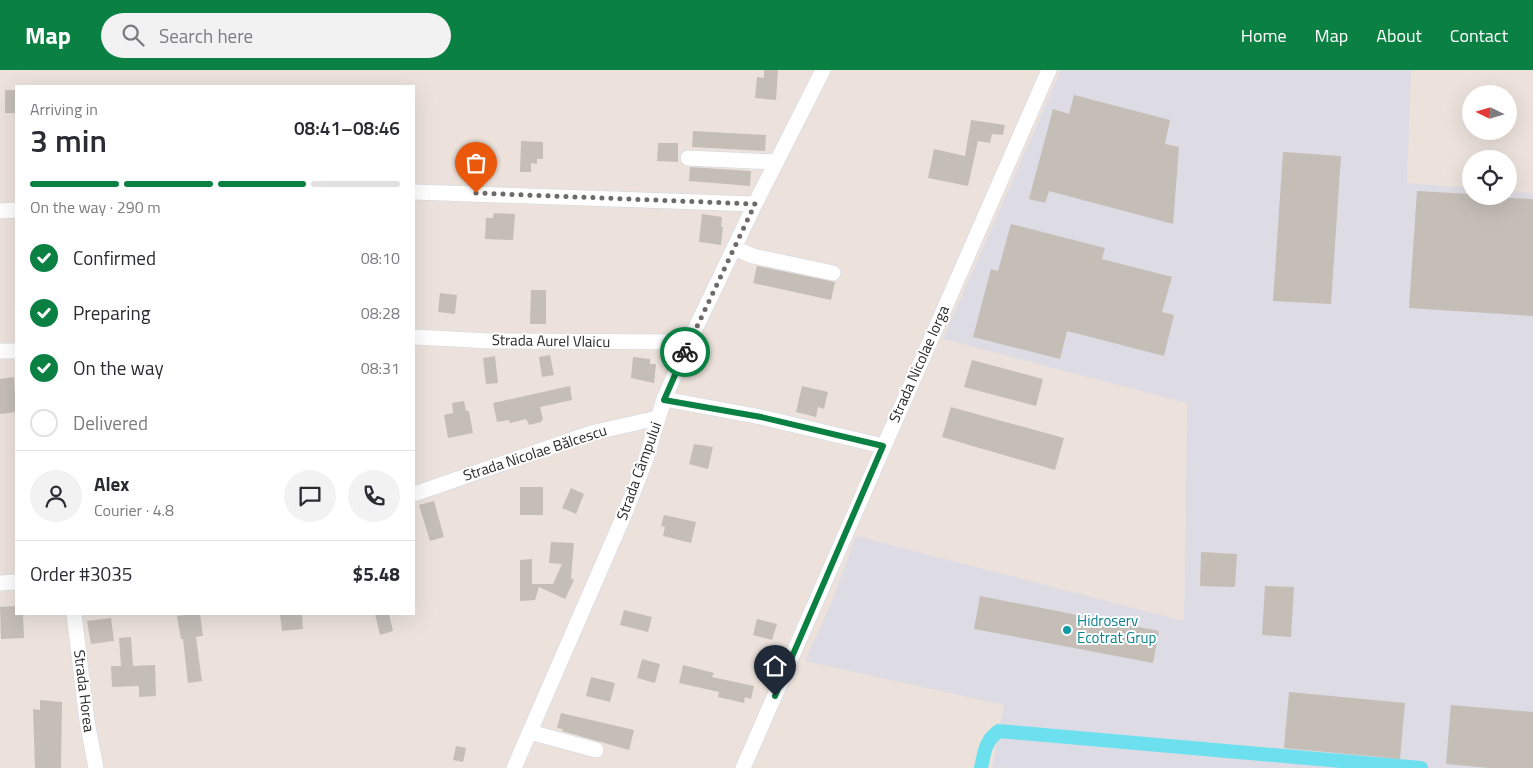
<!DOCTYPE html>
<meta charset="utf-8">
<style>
body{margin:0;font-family:"Titillium Web",sans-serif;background:#f2f2f3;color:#2b2b33;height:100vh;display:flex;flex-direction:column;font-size:19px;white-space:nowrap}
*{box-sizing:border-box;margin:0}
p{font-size:16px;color:#7c7c81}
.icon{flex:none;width:28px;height:28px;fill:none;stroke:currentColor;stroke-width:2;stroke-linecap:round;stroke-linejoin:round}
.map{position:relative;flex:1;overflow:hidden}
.sheet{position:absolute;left:15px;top:15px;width:400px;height:530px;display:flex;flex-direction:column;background:#fff;border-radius:0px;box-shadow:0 5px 20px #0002}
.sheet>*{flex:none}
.needle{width:32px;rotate:275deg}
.buttons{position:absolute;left:1462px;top:15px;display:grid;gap:10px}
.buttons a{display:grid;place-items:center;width:55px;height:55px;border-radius:50%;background:#fff;box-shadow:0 5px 20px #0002;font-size:25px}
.pin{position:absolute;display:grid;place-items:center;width:42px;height:42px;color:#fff;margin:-51px -21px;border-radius:50% 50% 50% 0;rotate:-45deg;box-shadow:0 0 5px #0007}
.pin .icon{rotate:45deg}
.courier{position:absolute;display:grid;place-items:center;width:50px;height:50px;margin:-25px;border:4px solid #0b8043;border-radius:50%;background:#fff;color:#222;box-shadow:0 1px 6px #0007}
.head em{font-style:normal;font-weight:600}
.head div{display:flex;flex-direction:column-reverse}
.head{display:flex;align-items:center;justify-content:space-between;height:85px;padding:0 15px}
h1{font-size:32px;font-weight:600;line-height:38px}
.bar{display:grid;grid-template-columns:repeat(4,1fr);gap:8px 5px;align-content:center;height:60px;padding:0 15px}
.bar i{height:6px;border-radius:4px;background:#e1e1e2}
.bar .active{background:#0b8043}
.bar p{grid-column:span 4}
.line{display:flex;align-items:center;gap:12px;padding:0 15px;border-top:1px solid #e1e1e2}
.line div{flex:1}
.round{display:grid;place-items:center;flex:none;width:52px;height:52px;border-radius:26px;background:#f2f2f3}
ol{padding:0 15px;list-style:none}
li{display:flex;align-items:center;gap:15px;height:55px}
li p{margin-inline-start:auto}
li .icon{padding:5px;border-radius:50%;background:#0b8043;color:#fff;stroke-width:4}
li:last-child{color:#7c7c81}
li i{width:28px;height:28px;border:2px solid #e1e1e2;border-radius:50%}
header{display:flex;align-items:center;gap:30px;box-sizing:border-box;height:70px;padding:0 25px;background:#0b8043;color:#fff}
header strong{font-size:24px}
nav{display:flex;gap:28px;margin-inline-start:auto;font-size:18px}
.search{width:350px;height:45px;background:#f2f2f3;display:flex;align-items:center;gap:12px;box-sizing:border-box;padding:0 18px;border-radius:28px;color:#7c7c81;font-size:19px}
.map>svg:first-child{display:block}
.industrial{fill:#dddce4}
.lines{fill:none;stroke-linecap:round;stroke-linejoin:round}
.canal{stroke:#6de0ef;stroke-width:14}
.building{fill:#c4beb7}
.minor-casing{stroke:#d0d7e3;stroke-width:16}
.minor{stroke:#fff;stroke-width:15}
.done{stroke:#6e6a68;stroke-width:5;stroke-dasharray:0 9}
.route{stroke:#0b8043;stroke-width:6}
.culture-dot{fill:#0f9aa8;stroke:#fff;stroke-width:2}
.labels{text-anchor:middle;stroke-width:4;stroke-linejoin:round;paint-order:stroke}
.street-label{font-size:15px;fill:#2a2a2a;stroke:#fff}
.culture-label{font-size:15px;fill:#0d838f;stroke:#fff;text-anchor:start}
</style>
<header>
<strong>Map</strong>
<div class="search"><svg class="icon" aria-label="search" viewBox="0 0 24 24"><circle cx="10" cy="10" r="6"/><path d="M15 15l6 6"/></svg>Search here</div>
<nav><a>Home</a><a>Map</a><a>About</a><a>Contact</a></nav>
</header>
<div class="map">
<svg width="1533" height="698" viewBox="0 0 1533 698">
<rect width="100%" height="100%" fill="#ece2db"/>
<path class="industrial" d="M1061,0H1411L1407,113L1471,118V126H1509V121L1533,123V698H992L1004,635L805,591L832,531L856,466L1184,551L1187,333L943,269Z"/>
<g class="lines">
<path class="canal" d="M981,698C984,684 985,670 999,661L1421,698"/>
</g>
<path class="building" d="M764,0H778L776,30L755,28L757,7L764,8Z
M5,20H16V43H5Z
M1074,25L1170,50L1165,74L1179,77L1173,154L1049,121L1045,133L1029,129L1053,39L1069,44Z
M971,50L1005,55L1003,65L992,64L990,73L978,71L968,116L928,108L934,79L965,86Z
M693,61L766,65L765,81L692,77Z
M521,71L543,72V89H537V94L531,93V102H520Z
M658,73H678V92L657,91Z
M1283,82L1341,86L1331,234L1273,231Z
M690,97L751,101L750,116L689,111Z
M1417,121L1471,124V126L1533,129V246L1409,238Z
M494,143L515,144L513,170L485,169L486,148H493Z
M702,144L722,147L721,157H723L721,175L699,172Z
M1011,154L1105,178L1102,189L1172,207L1162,242L1174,245L1164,286L1067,261L1060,289L973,267L991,199L998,201Z
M757,196L835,212L831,230L753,213Z
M531,220H546V254H530Z
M440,223L457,225L455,244L438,242Z
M550,285L554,305L542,307L539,287Z
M495,286L498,313L486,314L483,288Z
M633,287L650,289V294H656L654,313L631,308Z
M972,290L1043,309L1036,336L964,317Z
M14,307L16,342L0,344V309Z
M570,316L572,330L540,337L543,349L541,352L529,355L526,349L510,353L509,350L497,352L493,333Z
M802,316L828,322L824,339L818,337L816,347L796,342Z
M464,331L466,341H469L473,363L448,368L444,345L453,343L452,333Z
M951,337L1064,368L1055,400L942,367Z
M694,374L713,377L708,399L689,394Z
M520,417H543V445H520Z
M571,418L584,424L576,444L562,438Z
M434,431L444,467L430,471L419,435Z
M664,445L696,452L691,473L663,466L665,457L661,456Z
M551,472L574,473L571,508L574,510L565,529L539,517L535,530L520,531V490L532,489V514H553L562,494L549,493Z
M1201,482L1237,484L1235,517L1200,516Z
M1265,516L1294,517L1291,567L1262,565Z
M980,526L1159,561L1153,593L974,559Z
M16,536V544H23L24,568L1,569L0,537Z
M624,540L652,547L648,562L620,555Z
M192,544H200L203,566L196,567L202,611L188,613L183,569H181L177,546Z
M280,544H302L303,559L282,561Z
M375,544H389L393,561L380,565Z
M111,548L114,571L91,574L87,551Z
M757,549L777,554L772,570L753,565Z
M131,567L133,596L155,595L156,626L139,627V616L112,617L111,596H121L119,568Z
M642,589L660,594L655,613L637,608Z
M683,595L714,603L712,607L754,616L751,629L745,627L744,633L718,627L719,622L679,613Z
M591,607L615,613L610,632L586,626Z
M1289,622L1405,633L1400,689L1284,678Z
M40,630L62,632L61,698H35L33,639L40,640Z
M1451,635L1533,642V698H1489L1446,694Z
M561,643L634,660L629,680L562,661L563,659L557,658Z
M456,676L466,678L463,692L453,690Z"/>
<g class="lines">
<defs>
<path id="minor" d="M688,88L776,92
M414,122L755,134
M0,141L16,140
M734,178L753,186L833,203
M414,267L490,271L689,272
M0,281H16
M664,329L761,347L883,376
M414,424L591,363L658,348
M0,513L16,512
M74,544L87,651L96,698
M530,662L596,680
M514,698L625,443L645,392L664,329L689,272L755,134L823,0
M743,698L1049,0"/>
</defs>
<use href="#minor" class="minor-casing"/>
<use href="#minor" class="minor"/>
</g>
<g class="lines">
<path class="done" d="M476,123L755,134L685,282"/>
<path class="route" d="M685,282L664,330L761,347L883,376L775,626"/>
</g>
<circle class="culture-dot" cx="1067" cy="560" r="5"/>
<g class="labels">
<g class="street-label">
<text transform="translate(551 271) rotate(1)" y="5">Strada Aurel Vlaicu</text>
<text transform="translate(919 294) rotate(-66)" y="5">Strada Nicolae Iorga</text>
<text transform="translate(535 383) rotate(-18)" y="5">Strada Nicolae Bălcescu</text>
<text transform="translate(639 401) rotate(-70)" y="5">Strada Câmpului</text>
<text transform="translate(84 621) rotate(83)" y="5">Strada Horea</text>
</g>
<g class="culture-label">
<text x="1077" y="556">Hidroserv<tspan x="1077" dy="17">Ecotrat Grup</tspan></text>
</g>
</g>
</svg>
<div class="buttons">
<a><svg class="needle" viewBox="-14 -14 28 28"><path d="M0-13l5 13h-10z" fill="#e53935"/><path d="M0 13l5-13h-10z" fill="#7c7c81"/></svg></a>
<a><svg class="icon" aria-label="locate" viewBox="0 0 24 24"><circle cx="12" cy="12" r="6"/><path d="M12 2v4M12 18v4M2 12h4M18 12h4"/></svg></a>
</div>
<div class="pin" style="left:476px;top:123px;background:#ea580c"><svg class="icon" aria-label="bag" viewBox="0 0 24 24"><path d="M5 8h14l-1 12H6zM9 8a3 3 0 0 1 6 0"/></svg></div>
<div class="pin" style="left:775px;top:626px;background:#1f2937"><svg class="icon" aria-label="home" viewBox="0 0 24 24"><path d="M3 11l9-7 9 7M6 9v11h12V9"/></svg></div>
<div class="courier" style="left:685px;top:282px"><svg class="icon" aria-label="bike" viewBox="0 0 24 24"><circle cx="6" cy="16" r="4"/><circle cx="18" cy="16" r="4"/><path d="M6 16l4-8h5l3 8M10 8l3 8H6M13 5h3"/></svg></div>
<section class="sheet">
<div class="head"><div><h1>3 min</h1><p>Arriving in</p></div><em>08:41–08:46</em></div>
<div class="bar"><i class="active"></i><i class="active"></i><i class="active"></i><i></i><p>On the way · 290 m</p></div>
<ol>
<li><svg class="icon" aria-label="check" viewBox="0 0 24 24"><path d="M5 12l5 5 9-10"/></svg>Confirmed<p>08:10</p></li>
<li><svg class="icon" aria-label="check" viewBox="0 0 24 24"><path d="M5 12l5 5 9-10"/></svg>Preparing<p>08:28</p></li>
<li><svg class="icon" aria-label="check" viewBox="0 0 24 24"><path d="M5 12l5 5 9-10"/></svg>On the way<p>08:31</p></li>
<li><i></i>Delivered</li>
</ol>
<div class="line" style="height:90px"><a class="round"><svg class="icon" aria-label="person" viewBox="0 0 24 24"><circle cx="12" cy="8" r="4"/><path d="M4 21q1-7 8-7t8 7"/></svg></a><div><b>Alex</b><p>Courier · 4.8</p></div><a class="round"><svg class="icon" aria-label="chat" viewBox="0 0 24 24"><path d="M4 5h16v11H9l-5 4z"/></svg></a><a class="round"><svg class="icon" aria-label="phone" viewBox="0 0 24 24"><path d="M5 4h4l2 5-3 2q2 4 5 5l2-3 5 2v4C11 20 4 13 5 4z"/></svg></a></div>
<div class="line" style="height:65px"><div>Order #3035</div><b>$5.48</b></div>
</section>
</div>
